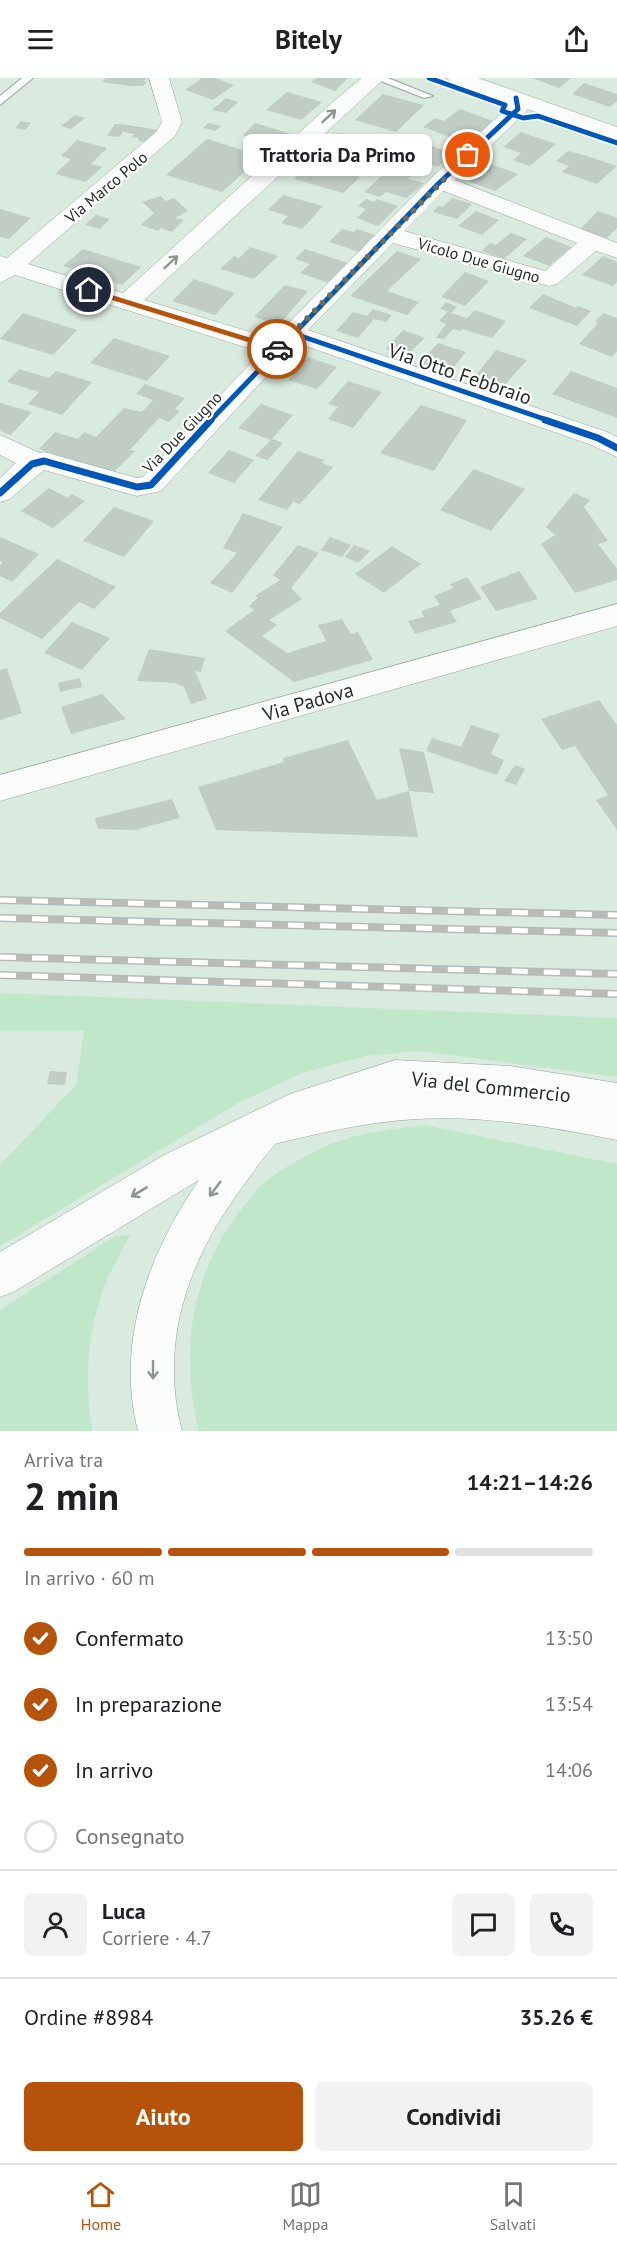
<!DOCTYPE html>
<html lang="it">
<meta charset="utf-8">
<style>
body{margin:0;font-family:"PT Sans",sans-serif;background:#f2f2f2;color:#202124;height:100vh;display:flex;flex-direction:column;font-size:22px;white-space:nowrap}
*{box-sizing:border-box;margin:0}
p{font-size:20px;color:#757577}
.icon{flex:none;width:33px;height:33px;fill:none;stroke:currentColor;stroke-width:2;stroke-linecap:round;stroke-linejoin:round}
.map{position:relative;height:1353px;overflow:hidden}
.details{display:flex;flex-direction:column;background:#fff;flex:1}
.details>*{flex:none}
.pin{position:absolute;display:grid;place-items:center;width:51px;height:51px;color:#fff;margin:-26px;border:3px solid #fff;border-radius:50%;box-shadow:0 2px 6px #0007}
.courier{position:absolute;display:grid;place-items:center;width:60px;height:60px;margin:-30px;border:4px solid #b45309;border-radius:50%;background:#fff;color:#222;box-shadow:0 2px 8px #0007}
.bubble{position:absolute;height:42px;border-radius:9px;background:#fff;box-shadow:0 3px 9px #0003;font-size:20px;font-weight:700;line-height:42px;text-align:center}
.summary em{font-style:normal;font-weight:700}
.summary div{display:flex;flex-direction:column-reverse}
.summary{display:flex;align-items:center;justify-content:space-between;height:102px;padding:0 24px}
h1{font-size:39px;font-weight:700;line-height:45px}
.bar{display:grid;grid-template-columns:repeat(4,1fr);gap:9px 6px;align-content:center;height:72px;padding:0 24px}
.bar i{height:8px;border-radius:4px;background:#e0e0e0}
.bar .active{background:#b45309}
.bar p{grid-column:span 4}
.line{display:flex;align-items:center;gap:15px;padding:0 24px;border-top:2px solid #e0e0e0}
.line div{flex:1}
.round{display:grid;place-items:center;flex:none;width:63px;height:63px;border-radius:9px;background:#f2f2f2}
ol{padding:0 24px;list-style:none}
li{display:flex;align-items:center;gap:18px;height:66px}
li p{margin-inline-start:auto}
li .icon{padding:6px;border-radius:50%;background:#b45309;color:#fff;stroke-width:4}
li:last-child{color:#757577}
li i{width:33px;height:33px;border:3px solid #e0e0e0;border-radius:50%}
.button{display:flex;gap:12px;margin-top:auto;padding:12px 24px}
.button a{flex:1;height:69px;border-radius:9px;background:#b45309;color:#fff;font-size:24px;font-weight:700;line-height:69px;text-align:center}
.button a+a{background:#f2f2f2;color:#202124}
header{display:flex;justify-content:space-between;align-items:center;height:78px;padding:0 24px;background:#fff;font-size:27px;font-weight:700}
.dock{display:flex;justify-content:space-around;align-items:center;height:84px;border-top:2px solid #e0e0e0;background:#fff;font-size:16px;color:#757577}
.dock a{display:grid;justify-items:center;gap:3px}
.dock .active{color:#b45309}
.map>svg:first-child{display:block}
.green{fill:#c0e7ca}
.building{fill:#c0cdc4}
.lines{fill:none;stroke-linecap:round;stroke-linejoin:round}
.service-casing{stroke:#97a49b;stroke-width:2}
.minor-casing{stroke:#97a49b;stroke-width:1}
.tertiary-casing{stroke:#97a49b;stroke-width:1}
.primary-casing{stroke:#97a49b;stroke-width:1}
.trunk-casing{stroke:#97a49b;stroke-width:1}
.service{fill:#f9fcfa;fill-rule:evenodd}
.minor{fill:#f9fcfa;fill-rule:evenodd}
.tertiary{fill:#f9fcfa;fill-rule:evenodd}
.primary{fill:#f9fcfa;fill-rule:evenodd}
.trunk{fill:#f9fcfa;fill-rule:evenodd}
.rail-casing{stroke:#b8bcb9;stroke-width:8}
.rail{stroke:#fff;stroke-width:5;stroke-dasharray:16;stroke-linecap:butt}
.cycleway-far1-casing{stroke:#fff;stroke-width:8}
.cycleway-casing{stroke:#fff;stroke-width:10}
.cycleway-far1{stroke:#0057b8;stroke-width:5}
.cycleway{stroke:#0057b8;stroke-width:7}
.oneway{stroke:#8e9690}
.route{fill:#b45309}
.done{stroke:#637066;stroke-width:6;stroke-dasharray:0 10.8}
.labels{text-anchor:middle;stroke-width:4.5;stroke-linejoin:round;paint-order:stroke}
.far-street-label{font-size:16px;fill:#232f26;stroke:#fff}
.street-label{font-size:20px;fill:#232f26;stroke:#fff}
</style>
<header><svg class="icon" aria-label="menu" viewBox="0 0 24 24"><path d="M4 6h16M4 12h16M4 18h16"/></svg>Bitely<svg class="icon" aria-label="share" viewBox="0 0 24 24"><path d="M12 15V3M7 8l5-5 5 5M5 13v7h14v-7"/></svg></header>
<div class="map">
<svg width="617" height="1353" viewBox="0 0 617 1353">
<rect width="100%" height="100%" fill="#d9eade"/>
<path class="green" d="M0,915L617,940V999L418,973L365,978L302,995L238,1025L0,1168V1087L76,1007L84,953H0Z
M424,1047L617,1086V1353H199C180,1275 190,1198 240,1133C247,1125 253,1115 260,1108C274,1095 297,1083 314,1074C346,1056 388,1052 424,1047Z
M130,1157C121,1175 110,1193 103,1211C88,1254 83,1309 93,1353H0V1232L116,1158Z"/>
<path class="building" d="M106,0H147L144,3L147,4L143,8H130L102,4Z
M202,0H215L234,7L213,22L185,12Z
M317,0H348L335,13L311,4Z
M532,0H571L559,10Z
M584,5L617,16V23L610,29L572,16Z
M287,14L322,24L301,42L266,32Z
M383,16L424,27L396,54L355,42Z
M226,20L238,24L226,35L212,32Z
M460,31L493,43L466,65L423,49L435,40L444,43Z
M75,37L85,40L71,51L61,48Z
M21,43L31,45L25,52L15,50Z
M209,45L221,48L215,53L203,50Z
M255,45L291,56L279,67L243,57Z
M115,46L128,47L158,52L152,59L153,65L138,63L139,60L132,59L134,56L123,54L119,59L107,58Z
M521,54L556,66L530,88L513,82L521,75L503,69Z
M341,55L389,69L373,86L324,72Z
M207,61L262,78L222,114L166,97Z
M77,62L107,70L91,86L102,89L86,104L55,96L71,81L61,78Z
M431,68L453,75L438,89L416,82Z
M568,73L587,78L617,88L597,106L562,94L569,88L556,83Z
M311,84L360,99L343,115L294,101Z
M402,84L420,89L408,101L424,105L417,112L406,120L386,114L380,119L364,114L386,94L390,95Z
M491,86L518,96L495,113L470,104Z
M283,117L323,128L302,151L281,145L288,138L268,132Z
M161,118L165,123L174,120L188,133L175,140L184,142L172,154L161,150L158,153L141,147L154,135L142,124Z
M452,120L472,126L457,141L433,134L438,128L443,129Z
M366,121L374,124L377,121L398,128L378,148L357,140L366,131L358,128Z
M0,131L31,140L9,161L0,159Z
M476,133L499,142L482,157L458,148Z
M598,133L617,140V150L607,160L580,151Z
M96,137L110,141L100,151L85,147Z
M342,151L354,154L357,151L375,157L360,174L329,164Z
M511,155L527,161L504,181L482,173L490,165L496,167Z
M546,159L571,169L549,188L523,178Z
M250,169L278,178L254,201L220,191L234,178L239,180Z
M83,171L141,189L122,207L63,188Z
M305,171L348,185L329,205L300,195L310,186L295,181Z
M397,173L421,181L387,213L419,224L407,237L350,218Z
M603,178L617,184V204L613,208L582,197Z
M465,194L489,203L465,228L441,219Z
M194,201L235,215L215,237L172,223Z
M285,207L308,213L279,247L254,239Z
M543,216L576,230L578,228L591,233L577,248L529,230Z
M446,224L457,229L451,235L467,240L475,232L506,243L492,260L462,251L461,253L453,251L444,261L436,260L446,246L439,243L448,233L440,231Z
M373,231L392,237L386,244L374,241L358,260L336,253L353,234L367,238Z
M23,235L77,252L53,277L0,261Z
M603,235L617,240V273L612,279L579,266L598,245L595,244Z
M403,252L425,260L406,278L386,271Z
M114,260L170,278L147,303L90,285Z
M438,265L466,274L449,295L420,285Z
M496,272L527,282L502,310L473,301Z
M308,279L337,289L317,311L288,302Z
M19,291L49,300L56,293L92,304L62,337L28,326L39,314L7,304Z
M571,293L617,310V340L552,316Z
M348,303L382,314L353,350L328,341L338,329L328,326Z
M145,306L185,320L175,331L180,333L169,344L159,340L130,372L135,373L113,395L39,371L55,354L78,361L84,354L96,359L124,330L142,334L153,322L136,316Z
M0,325L32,334L11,357L0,353Z
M261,326L293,337L272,361L283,365L268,382L255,378L271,362L238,350Z
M421,327L467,342L434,393L380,375Z
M229,372L254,382L234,405L208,395Z
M298,373L324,382L322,385L333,389L300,426L293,424L287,432L258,422Z
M474,391L525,411L491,453L440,432Z
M49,410L68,420L72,416L85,423L53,450L21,433Z
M574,415L590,422L584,429L608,463L598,466L617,491V502L575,515L541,466L555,457L546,449Z
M114,429L154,443L124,479L83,463Z
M243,435L283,449L232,515L210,505L237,475L223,470Z
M0,459L39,476L12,504L0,498V487L3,484L0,483Z
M330,459L351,467L342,479L321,472Z
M298,467L319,475L291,510L302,521L269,542L277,547L262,558L287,575L326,563L318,547L342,541L351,556L358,554L373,582L294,604L225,553L254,532L249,528L258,520L255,518L280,502L273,497Z
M354,467L370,473L358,485L345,479Z
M392,468L421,486L384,515L355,496Z
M57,481L116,509L94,531L79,524L42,561L0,540V535Z
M519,493L538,521L496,533L480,509Z
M467,499L482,521L450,533L457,544L415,556L408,543L424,539L421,533L440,527L434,518L453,510L450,506Z
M72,544L110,560L82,592L44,575Z
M149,571L205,580L201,594L195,593L207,621L191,626L184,609L175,605L137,603Z
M7,590L22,635L0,642V592Z
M80,600L82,609L60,614L58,605Z
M102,616L126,641L71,656L61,629Z
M599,622L617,647V752L596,722L608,717L575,668L562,672L541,641Z
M471,647L500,656L491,676L504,682L497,697L426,673L432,660L461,669Z
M348,662L377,722L409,713L399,670L424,674L434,715L409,713L418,759L216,752L198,709L284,684L283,680Z
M515,687L525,691L516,707L504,703Z
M172,721L180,740L135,752L98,751L95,740Z
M50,993L67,994L65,1007L47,1006Z"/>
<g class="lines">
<defs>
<path id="service" d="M22,0H33L0,27V18Z
M373,0H388L433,18L424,20Z"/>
<path id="minor" d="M149,0H169L182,44L175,58L28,186L123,215L334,23L362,0H385L144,222L273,261L430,101L507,30L506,20L509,16H523L528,31L525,35L455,102L617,165V180L596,173L557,206L549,208L393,165L308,252L607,354L617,359V379L589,366L297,265L161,413L137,418L44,392L10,421L0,424V400L16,385L0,377V357L40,375L44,374L137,400L143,399L261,274L15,197L0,205V178L7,180L156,54L162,44ZM443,113H444L577,165L545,193L404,153Z"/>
<path id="tertiary" d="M617,526V548L0,723V697Z"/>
<path id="primary" d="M447,0H478L617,49V63L451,4Z
M395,982L510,988L617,1005V1041C560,1032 504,1023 446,1020C430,1019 411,1016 396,1018C371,1020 298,1049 278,1064C270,1070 251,1097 244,1107C190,1178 158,1262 182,1353H138C115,1265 149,1174 199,1102L15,1213L0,1219V1174L164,1077L290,1016Z"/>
<path id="trunk" d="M416,1005L517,1009L617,1026V1062C551,1049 483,1037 416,1041C365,1044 315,1056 266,1068L252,1063L246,1050L252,1037L266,1032L359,1012Z"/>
</defs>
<use href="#service" class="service-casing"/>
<use href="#minor" class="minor-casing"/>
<use href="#tertiary" class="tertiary-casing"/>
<use href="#primary" class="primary-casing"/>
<use href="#trunk" class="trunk-casing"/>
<use href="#service" class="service"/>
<use href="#minor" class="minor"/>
<use href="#tertiary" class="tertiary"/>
<use href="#primary" class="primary"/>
<use href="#trunk" class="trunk"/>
<defs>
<path id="rail" d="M0,822L617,837
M0,840L617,855
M0,879L617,896
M0,897L617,916"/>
</defs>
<use href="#rail" class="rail-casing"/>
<use href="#rail" class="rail"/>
<defs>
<path id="cycleway-far1" d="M429,0L505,27L502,33L523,40L538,38L617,65
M292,255L550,343
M210,343L438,106L518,31L516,20"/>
<path id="cycleway" d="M545,342L598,360L617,370
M0,415L32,386L44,383L137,409L151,407L211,342"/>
</defs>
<use href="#cycleway-far1" class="cycleway-far1-casing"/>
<use href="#cycleway" class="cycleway-casing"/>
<use href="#cycleway-far1" class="cycleway-far1"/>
<use href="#cycleway" class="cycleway"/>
</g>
<defs><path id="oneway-shaft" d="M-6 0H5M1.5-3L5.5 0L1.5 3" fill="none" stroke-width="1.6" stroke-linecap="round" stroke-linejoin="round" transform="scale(1.5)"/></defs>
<g class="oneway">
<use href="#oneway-shaft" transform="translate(329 38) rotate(-43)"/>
<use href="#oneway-shaft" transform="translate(171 184) rotate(-43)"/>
<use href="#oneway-shaft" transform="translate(215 1111) rotate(127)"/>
<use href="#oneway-shaft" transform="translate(139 1114) rotate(149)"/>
<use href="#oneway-shaft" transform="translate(153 1292) rotate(90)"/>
</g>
<path class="route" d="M89,210L280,269L281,271L274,272L86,214Z"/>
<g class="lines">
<path class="done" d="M277,271L468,77"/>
</g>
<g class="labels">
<g class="far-street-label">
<text transform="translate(106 109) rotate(-40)" y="6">Via Marco Polo</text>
<text transform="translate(479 182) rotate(16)" y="6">Vicolo Due Giugno</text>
<text transform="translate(182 354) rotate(-46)" y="6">Via Due Giugno</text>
</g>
<g class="street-label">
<text transform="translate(460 296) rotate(19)" y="7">Via Otto Febbraio</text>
<text transform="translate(308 624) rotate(-16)" y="7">Via Padova</text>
<text transform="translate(491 1009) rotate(6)" y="7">Via del Commercio</text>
</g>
</g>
</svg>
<div class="pin" style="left:468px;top:77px;background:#ea580c"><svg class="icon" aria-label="bag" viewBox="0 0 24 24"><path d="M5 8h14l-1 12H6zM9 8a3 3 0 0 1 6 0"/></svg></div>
<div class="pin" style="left:89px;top:212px;background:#1f2937"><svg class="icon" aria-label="home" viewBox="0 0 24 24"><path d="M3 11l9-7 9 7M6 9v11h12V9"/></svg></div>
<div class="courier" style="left:277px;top:271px"><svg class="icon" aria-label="car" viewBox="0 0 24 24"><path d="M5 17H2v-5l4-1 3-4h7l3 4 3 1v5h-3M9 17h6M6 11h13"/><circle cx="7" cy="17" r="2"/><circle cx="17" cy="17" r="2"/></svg></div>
<div class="bubble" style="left:243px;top:56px;width:189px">Trattoria Da Primo</div>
</div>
<section class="details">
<div class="summary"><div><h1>2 min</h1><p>Arriva tra</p></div><em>14:21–14:26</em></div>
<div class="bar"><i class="active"></i><i class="active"></i><i class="active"></i><i></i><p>In arrivo · 60 m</p></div>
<ol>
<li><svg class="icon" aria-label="check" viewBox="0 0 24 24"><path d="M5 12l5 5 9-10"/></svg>Confermato<p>13:50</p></li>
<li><svg class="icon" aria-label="check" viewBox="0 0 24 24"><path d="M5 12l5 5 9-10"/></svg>In preparazione<p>13:54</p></li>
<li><svg class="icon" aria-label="check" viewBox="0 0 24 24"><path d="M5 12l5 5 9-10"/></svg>In arrivo<p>14:06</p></li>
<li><i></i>Consegnato</li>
</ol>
<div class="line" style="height:108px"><a class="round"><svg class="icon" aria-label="person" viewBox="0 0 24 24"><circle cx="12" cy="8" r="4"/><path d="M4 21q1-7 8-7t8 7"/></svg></a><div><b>Luca</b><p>Corriere · 4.7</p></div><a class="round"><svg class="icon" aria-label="chat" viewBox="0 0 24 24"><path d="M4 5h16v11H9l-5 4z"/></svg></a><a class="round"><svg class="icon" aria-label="phone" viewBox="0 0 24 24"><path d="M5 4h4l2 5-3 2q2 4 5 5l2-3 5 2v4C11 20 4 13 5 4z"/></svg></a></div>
<div class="line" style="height:78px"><div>Ordine #8984</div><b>35.26 €</b></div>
<div class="button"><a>Aiuto</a><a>Condividi</a></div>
</section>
<nav class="dock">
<a class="active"><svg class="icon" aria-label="home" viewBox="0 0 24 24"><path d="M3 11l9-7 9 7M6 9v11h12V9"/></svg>Home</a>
<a><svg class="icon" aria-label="map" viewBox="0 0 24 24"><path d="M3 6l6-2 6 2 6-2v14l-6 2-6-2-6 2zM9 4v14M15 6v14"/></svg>Mappa</a>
<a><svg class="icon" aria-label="saved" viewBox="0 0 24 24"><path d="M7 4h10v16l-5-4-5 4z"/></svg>Salvati</a>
</nav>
